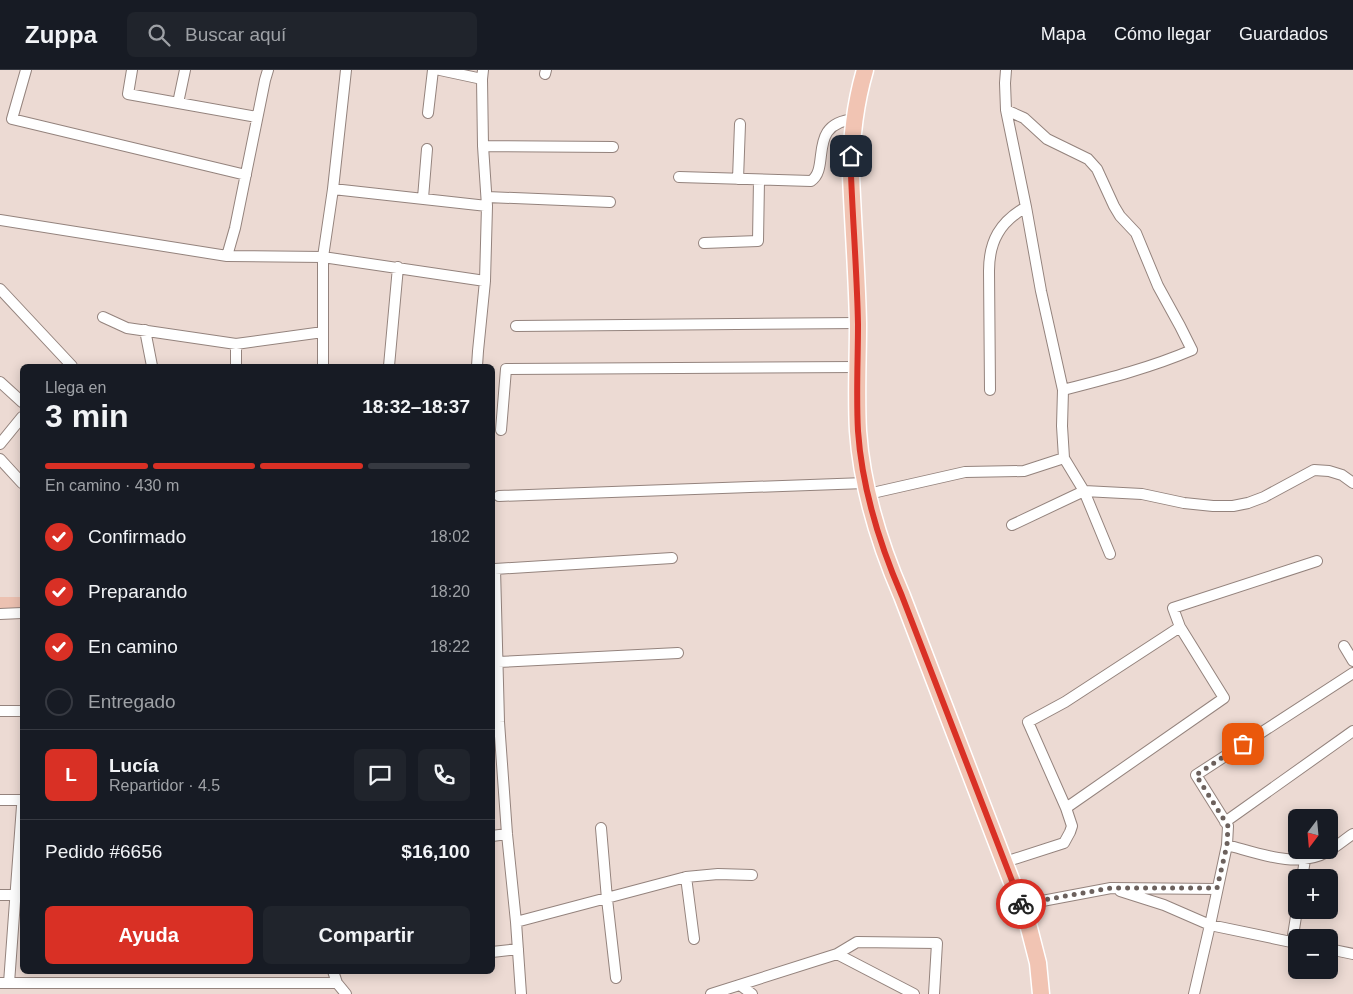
<!DOCTYPE html>
<html lang="es">
<meta charset="utf-8">
<style>
body{margin:0;font-family:Helvetica,sans-serif;background:#20242c;color:#f1f3f6;height:100vh;display:flex;flex-direction:column;font-size:19px;white-space:nowrap}
*{box-sizing:border-box;margin:0}
p{font-size:16px;color:#9ea1a6}
.icon{flex:none;width:28px;height:28px;fill:none;stroke:currentColor;stroke-width:2;stroke-linecap:round;stroke-linejoin:round}
.map{position:relative;flex:1;overflow:hidden}
.drawer{position:absolute;left:20px;top:294px;width:475px;height:610px;display:flex;flex-direction:column;background:#171b24;border-radius:8px;box-shadow:0 2px 12px #0003}
.drawer>*{flex:none}
.needle{width:32px;rotate:196deg}
.controls{position:absolute;left:1288px;top:739px;display:grid;gap:10px}
.controls a{display:grid;place-items:center;width:50px;height:50px;border-radius:8px;background:#171b24;box-shadow:0 2px 12px #0003;font-size:25px}
.pin{position:absolute;display:grid;place-items:center;width:42px;height:42px;color:#fff;margin:-21px;border-radius:10px;box-shadow:0 2px 8px #0006}
.courier{position:absolute;display:grid;place-items:center;width:50px;height:50px;margin:-25px;border:4px solid #d93025;border-radius:50%;background:#fff;color:#222;box-shadow:0 1px 6px #0007}
.summary em{font-style:normal;font-weight:600}
.summary div{display:flex;flex-direction:column-reverse}
.summary{display:flex;align-items:center;justify-content:space-between;height:85px;padding:0 25px}
h1{font-size:32px;font-weight:600;line-height:38px}
.bar{display:grid;grid-template-columns:repeat(4,1fr);gap:8px 5px;align-content:center;height:60px;padding:0 25px}
.bar i{height:6px;border-radius:4px;background:#363941}
.bar .selected{background:#d93025}
.bar p{grid-column:span 4}
.line{display:flex;align-items:center;gap:12px;padding:0 25px;border-top:1px solid #363941}
.line div{flex:1}
.round{display:grid;place-items:center;flex:none;width:52px;height:52px;border-radius:8px;background:#20242c}
ol{padding:0 25px;list-style:none}
li{display:flex;align-items:center;gap:15px;height:55px}
li p{margin-inline-start:auto}
li .icon{padding:5px;border-radius:50%;background:#d93025;color:#fff;stroke-width:4}
li:last-child{color:#9ea1a6}
li i{width:28px;height:28px;border:2px solid #363941;border-radius:50%}
.primary-button{display:flex;gap:10px;margin-top:auto;padding:10px 25px}
.primary-button a{flex:1;height:58px;border-radius:8px;background:#d93025;color:#fff;font-size:20px;font-weight:600;line-height:58px;text-align:center}
.primary-button a+a{background:#20242c;color:#f1f3f6}
header{display:flex;align-items:center;gap:30px;box-sizing:border-box;height:70px;padding:0 25px;background:#171b24;border-bottom:1px solid #363941}
header strong{font-size:24px}
nav{display:flex;gap:28px;margin-inline-start:auto;font-size:18px}
.search{width:350px;height:45px;background:#20242c;display:flex;align-items:center;gap:12px;box-sizing:border-box;padding:0 18px;border-radius:8px;color:#9ea1a6;font-size:19px}
.map>svg:first-child{display:block}
.green{fill:#ecc1b1}
.lines{fill:none;stroke-linecap:round;stroke-linejoin:round}
.minor-casing{stroke:#94837d;stroke-width:12}
.primary-casing{stroke:#fff;stroke-width:19}
.minor{stroke:#fff;stroke-width:10}
.primary{stroke:#f1c4b3;stroke-width:16}
.done{stroke:#6c615d;stroke-width:5;stroke-dasharray:0 9}
.route{stroke:#d93025;stroke-width:6}
</style>
<header>
<strong>Zuppa</strong>
<div class="search"><svg class="icon" aria-label="search" viewBox="0 0 24 24"><circle cx="10" cy="10" r="6"/><path d="M15 15l6 6"/></svg>Buscar aquí</div>
<nav><a>Mapa</a><a>Cómo llegar</a><a>Guardados</a></nav>
</header>
<div class="map">
<svg width="1353" height="924" viewBox="0 0 1353 924">
<rect width="100%" height="100%" fill="#ecdad3"/>
<path class="green" d="M0,527H22V539H0Z"/>
<g class="lines">
<defs>
<path id="minor" d="M26,0L12,49L246,105
M132,0L128,24L257,47
M440,0L482,9
M1006,0L1005,13L1006,40L1026,137L1041,221L1063,320L1062,356L1064,388L1084,421L1110,484
M545,4L546,0
M178,33L185,0
M1006,40L1024,48L1047,69L1088,89L1097,99L1114,136L1120,146L1136,163L1158,216L1180,256L1192,280C1150,298 1106,309 1063,320
M428,43L433,0
M483,76L613,77
M679,107L811,111C831,98 806,53 855,49
M738,109L740,54
M333,119L487,136
M487,127L610,132
M423,128L427,79
M0,150L227,186L323,187L485,211
M704,173L758,171L759,110
M227,186L235,158L265,10L268,0
M0,219L72,296
M103,247L127,258L236,274L323,262
M516,256L858,253
M145,260L152,296
M236,296V274
M323,296V187L333,119L346,0
M389,296L398,197
M477,296L478,281L485,211L487,136L483,76L482,9L483,0
M0,312L22,332
M990,320L989,201C989,171 1000,152 1026,137
M501,360L506,299L857,297
M0,374L22,347
M0,389L22,413
M868,424L965,402L1024,401L1064,388
M499,426L865,413
M1012,455L1084,421L1142,424L1184,433L1213,436H1233L1248,433L1264,427L1314,400L1329,401L1342,405L1353,413
M0,544L22,543
M1344,576L1353,591
M498,592L678,583
M0,641H22
M0,730H22
M1066,738L1224,628L1180,557L1173,538L1317,491
M1225,752L1353,661
M601,758L607,829L616,908
M492,766L507,764
M1227,775C1258,783 1297,799 1327,782C1336,777 1344,770 1353,764
M1005,792L1064,773L1070,762L1072,756L1066,738L1028,652L1065,632L1180,557
M686,807L694,869
M1302,808L1305,790
M1120,821L1164,835L1210,855L1296,873
M0,825H21
M1021,835L1111,818L1217,819
M516,852L686,807L718,804L752,805
M1292,872L1297,840
M1329,879L1353,884
M492,882L518,879
M837,884L914,924
M333,901L337,913L346,924
M0,913H337
M9,913L22,736
M740,915L752,924
M521,924L516,852L507,764L499,652L495,499L672,488
M711,924L837,884L857,872L937,873L934,924
M1194,924L1210,855L1227,775L1228,756L1196,705L1353,603"/>
<path id="primary" d="M865,0C855,34 851,70 851,105C853,155 857,204 858,254C858,289 856,325 858,361C862,418 879,473 902,526L1028,854L1038,893L1041,924"/>
</defs>
<use href="#minor" class="minor-casing"/>
<use href="#primary" class="primary-casing"/>
<use href="#minor" class="minor"/>
<use href="#primary" class="primary"/>
</g>
<g class="lines">
<path class="done" d="M1021,834L1111,818H1217L1227,775L1228,756L1196,705L1243,674"/>
<path class="route" d="M851,86V105C853,154 857,204 858,254C858,289 856,325 858,361C862,418 879,473 902,526L1021,834"/>
</g>
</svg>
<div class="controls">
<a><svg class="needle" viewBox="-14 -14 28 28"><path d="M0-13l5 13h-10z" fill="#e53935"/><path d="M0 13l5-13h-10z" fill="#9ea1a6"/></svg></a>
<a>+</a>
<a>−</a>
</div>
<div class="pin" style="left:1243px;top:674px;background:#ea580c"><svg class="icon" aria-label="bag" viewBox="0 0 24 24"><path d="M5 8h14l-1 12H6zM9 8a3 3 0 0 1 6 0"/></svg></div>
<div class="pin" style="left:851px;top:86px;background:#1f2937"><svg class="icon" aria-label="home" viewBox="0 0 24 24"><path d="M3 11l9-7 9 7M6 9v11h12V9"/></svg></div>
<div class="courier" style="left:1021px;top:834px"><svg class="icon" aria-label="bike" viewBox="0 0 24 24"><circle cx="6" cy="16" r="4"/><circle cx="18" cy="16" r="4"/><path d="M6 16l4-8h5l3 8M10 8l3 8H6M13 5h3"/></svg></div>
<section class="drawer">
<div class="summary"><div><h1>3 min</h1><p>Llega en</p></div><em>18:32–18:37</em></div>
<div class="bar"><i class="selected"></i><i class="selected"></i><i class="selected"></i><i></i><p>En camino · 430 m</p></div>
<ol>
<li><svg class="icon" aria-label="check" viewBox="0 0 24 24"><path d="M5 12l5 5 9-10"/></svg>Confirmado<p>18:02</p></li>
<li><svg class="icon" aria-label="check" viewBox="0 0 24 24"><path d="M5 12l5 5 9-10"/></svg>Preparando<p>18:20</p></li>
<li><svg class="icon" aria-label="check" viewBox="0 0 24 24"><path d="M5 12l5 5 9-10"/></svg>En camino<p>18:22</p></li>
<li><i></i>Entregado</li>
</ol>
<div class="line" style="height:90px"><b class="round" style="background:#d93025;color:#fff">L</b><div><b>Lucía</b><p>Repartidor · 4.5</p></div><a class="round"><svg class="icon" aria-label="chat" viewBox="0 0 24 24"><path d="M4 5h16v11H9l-5 4z"/></svg></a><a class="round"><svg class="icon" aria-label="phone" viewBox="0 0 24 24"><path d="M5 4h4l2 5-3 2q2 4 5 5l2-3 5 2v4C11 20 4 13 5 4z"/></svg></a></div>
<div class="line" style="height:65px"><div>Pedido #6656</div><b>$16,100</b></div>
<div class="primary-button"><a>Ayuda</a><a>Compartir</a></div>
</section>
</div>
